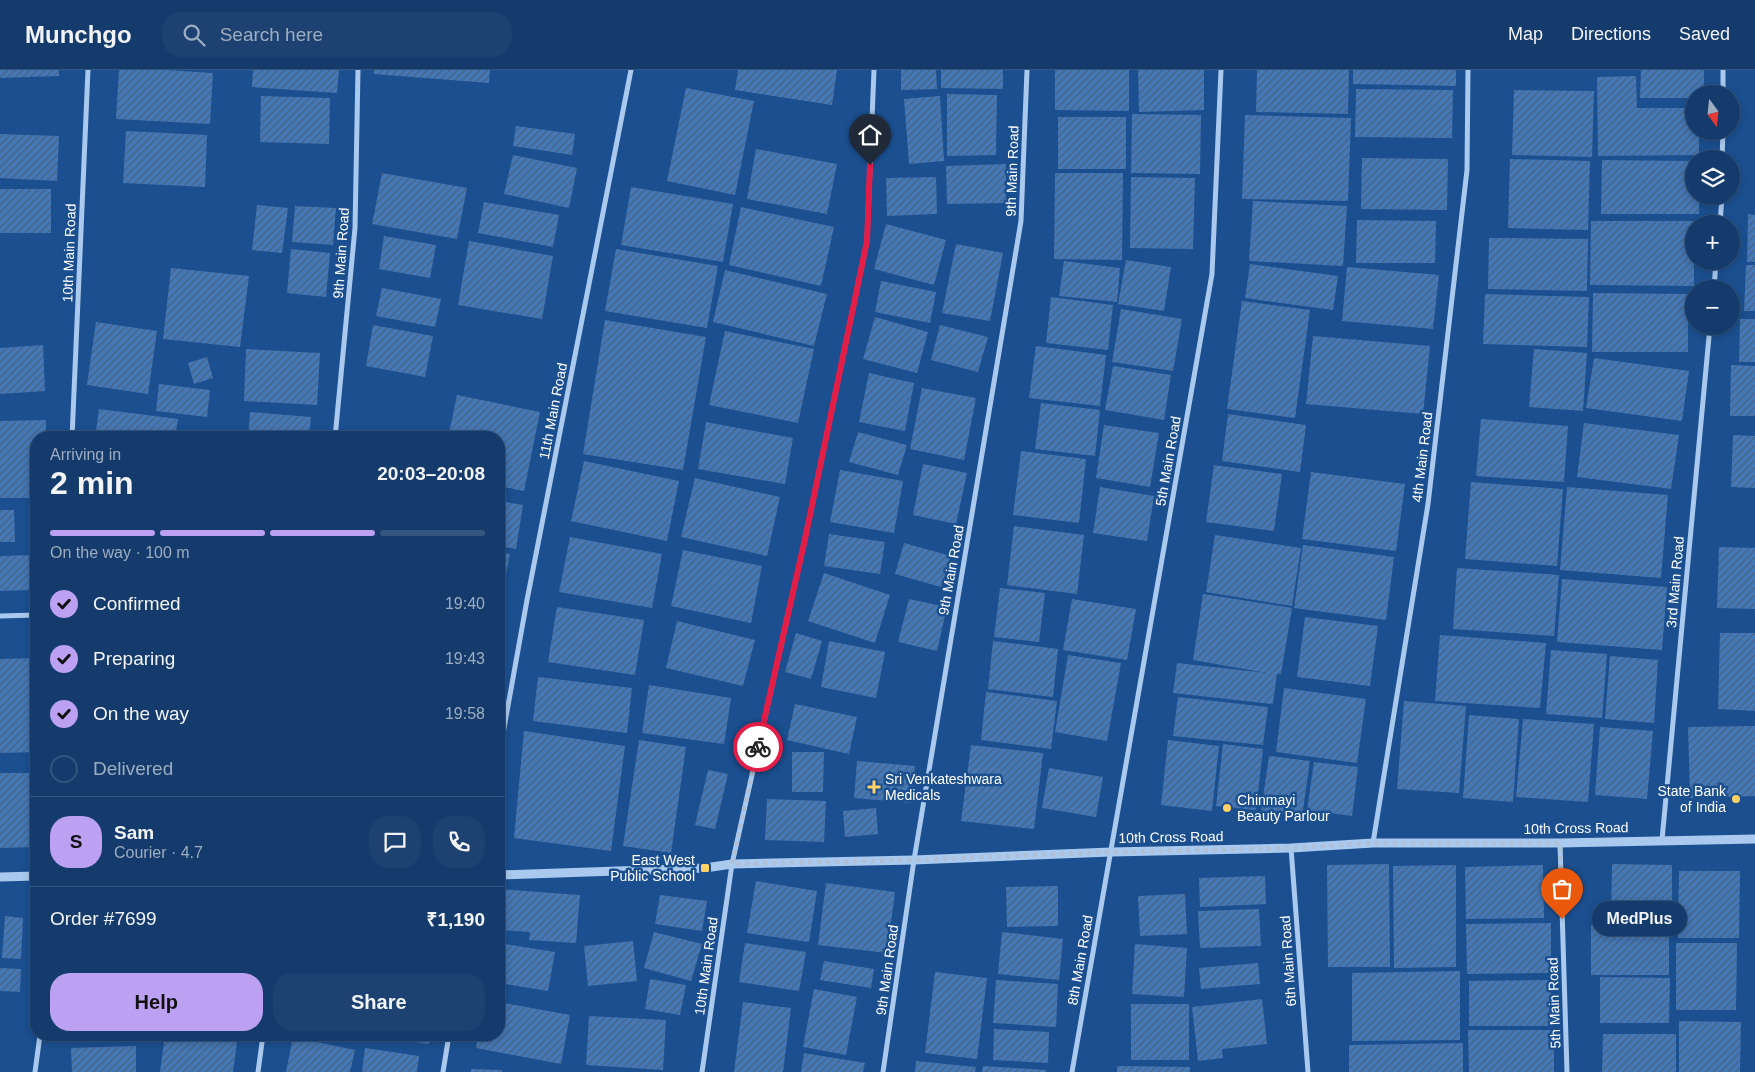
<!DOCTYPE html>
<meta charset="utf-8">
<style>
body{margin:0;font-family:Helvetica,sans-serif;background:#1d4271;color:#f1f3f6;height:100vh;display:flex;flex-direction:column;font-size:19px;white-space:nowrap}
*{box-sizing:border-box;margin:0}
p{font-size:16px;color:#9dadc1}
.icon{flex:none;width:28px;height:28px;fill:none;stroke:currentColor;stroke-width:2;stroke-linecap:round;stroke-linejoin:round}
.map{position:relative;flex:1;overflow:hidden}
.panel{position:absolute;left:30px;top:361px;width:475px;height:610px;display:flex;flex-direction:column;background:#143b6b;border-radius:20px;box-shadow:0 2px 8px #0003,0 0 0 1px #33557e}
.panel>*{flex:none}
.needle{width:32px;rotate:165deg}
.controls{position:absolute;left:1685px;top:15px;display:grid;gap:10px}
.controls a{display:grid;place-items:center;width:55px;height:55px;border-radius:50%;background:#143b6b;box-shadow:0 2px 8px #0003,0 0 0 1px #33557e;font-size:25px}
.pin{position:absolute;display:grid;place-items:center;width:42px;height:42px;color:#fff;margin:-51px -21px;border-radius:50% 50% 50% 0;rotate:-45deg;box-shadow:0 0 5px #0007}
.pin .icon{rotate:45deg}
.courier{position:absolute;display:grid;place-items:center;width:50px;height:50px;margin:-25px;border:4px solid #e11d48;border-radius:50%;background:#fff;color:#222;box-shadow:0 1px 6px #0007}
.bubble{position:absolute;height:35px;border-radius:18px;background:#143b6b;box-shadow:0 2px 8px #0003,0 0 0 1px #33557e;font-size:16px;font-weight:700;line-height:35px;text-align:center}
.headline em{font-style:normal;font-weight:700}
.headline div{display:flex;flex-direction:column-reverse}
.headline{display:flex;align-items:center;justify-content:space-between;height:85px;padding:0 20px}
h1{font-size:32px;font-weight:700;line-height:38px}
.bar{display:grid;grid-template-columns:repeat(4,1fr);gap:8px 5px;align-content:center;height:60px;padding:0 20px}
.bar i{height:6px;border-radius:4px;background:#33557e}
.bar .active{background:#bca0f2}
.bar p{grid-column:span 4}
.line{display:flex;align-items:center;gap:12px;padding:0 20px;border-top:1px solid #33557e}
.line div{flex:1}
.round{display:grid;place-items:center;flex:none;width:52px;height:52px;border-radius:20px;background:#1d4271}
ol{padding:0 20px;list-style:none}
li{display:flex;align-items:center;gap:15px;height:55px}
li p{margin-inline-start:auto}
li .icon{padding:5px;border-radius:50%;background:#bca0f2;color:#111;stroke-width:4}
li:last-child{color:#9dadc1}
li i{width:28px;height:28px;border:2px solid #33557e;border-radius:50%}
.button{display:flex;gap:10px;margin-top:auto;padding:10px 20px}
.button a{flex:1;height:58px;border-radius:20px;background:#bca0f2;color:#111;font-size:20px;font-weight:700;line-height:58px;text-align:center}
.button a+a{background:#1d4271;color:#f1f3f6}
header{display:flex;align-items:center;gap:30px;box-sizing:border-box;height:70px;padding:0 25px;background:#143b6b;border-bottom:1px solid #33557e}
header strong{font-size:24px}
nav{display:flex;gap:28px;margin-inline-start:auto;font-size:18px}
.search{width:350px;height:45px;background:#1d4271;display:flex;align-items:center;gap:12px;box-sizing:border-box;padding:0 18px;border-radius:20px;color:#9dadc1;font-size:19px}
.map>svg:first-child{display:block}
.building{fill:url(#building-hatch)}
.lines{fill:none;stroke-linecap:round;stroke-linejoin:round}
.minor{stroke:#a9c9ee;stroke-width:5}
.tertiary{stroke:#a9c9ee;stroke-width:9}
.done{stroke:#afc1d8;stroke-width:5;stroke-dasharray:0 9}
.route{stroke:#e11d48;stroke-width:6}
.poi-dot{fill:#ffd166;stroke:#1b4f8f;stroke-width:2}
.labels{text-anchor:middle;stroke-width:5;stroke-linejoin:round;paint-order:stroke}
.street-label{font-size:14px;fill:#fff;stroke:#1b4f8f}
.poi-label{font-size:14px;fill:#fff;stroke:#1b4f8f;text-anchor:start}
</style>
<header>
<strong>Munchgo</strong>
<div class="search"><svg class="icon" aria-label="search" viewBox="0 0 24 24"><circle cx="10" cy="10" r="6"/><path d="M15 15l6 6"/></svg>Search here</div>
<nav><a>Map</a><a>Directions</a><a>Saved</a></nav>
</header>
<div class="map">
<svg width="1755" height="1002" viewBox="0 0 1755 1002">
<defs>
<pattern id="building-hatch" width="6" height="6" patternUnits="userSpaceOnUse" patternTransform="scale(1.25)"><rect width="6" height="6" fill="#4478b7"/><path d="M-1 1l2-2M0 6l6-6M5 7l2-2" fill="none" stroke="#486282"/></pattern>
</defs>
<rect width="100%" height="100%" fill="#1b4f8f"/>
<path class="building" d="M0,0H59V6L0,8Z
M119,0H166L213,3L210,54L116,49Z
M253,0H339L337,23L252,17Z
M374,0H490L489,13L374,4Z
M738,0H837L832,35L735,20Z
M901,0H936L937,19L901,20Z
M941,0H1003V19L941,18Z
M1055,0H1129V41L1055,40Z
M1138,0H1204V40L1139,42Z
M1257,0H1349L1348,44L1256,42Z
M1353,0H1456V16L1353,14Z
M1641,0H1704V24H1694V28H1640Z
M1636,6L1637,38H1694V61H1699V85L1598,86L1597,7Z
M686,18L754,31L735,125L667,111Z
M1356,19L1453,20L1452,68L1355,67Z
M1514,20L1594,21L1592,87L1512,85Z
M947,24L997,25L996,85L947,86Z
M261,26L330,28L329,74L260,72Z
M940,26L944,91L909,94L904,29Z
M1132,44L1201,45L1200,104L1131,103Z
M1245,45L1351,48L1348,131L1242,129Z
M1058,47H1126V99H1058Z
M516,56L575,64L572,85L513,76Z
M126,61L207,65L205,117L123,113Z
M0,64L59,66L57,111L0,108Z
M756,79L837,94L827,144L747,129Z
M513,85L577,98L569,138L504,124Z
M1362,88L1448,89L1447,140L1361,139Z
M1510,89L1590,91L1588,160L1508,158Z
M1602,90L1694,91V126H1699V144H1601Z
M1006,94V133L947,134L946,96Z
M382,103L467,118L457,169L372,154Z
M1055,103H1123L1122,190L1054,189Z
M936,107L937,144L887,146L886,108Z
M1131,107L1195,108L1193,179L1130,178Z
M631,117L733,134L723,192L621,175Z
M0,119H51V163H0Z
M1253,131L1347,136L1343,196L1249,191Z
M484,132L559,145L553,177L478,163Z
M257,135L288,138L282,183L252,180Z
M295,136L336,138L333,175L292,172Z
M741,137L834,157L821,216L729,195Z
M1748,144L1755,145V192H1747Z
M1357,150L1436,151L1435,193H1356Z
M1591,151H1694V216L1590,215Z
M886,154L946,170L934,215L874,199Z
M384,166L436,175L430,208L379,199Z
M1489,168L1588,169L1587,221L1488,219Z
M469,171L553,186L542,249L458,235Z
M956,174L1003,183L990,251L942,243Z
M291,179L330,183L326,227L287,223Z
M616,179L718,196L707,258L605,241Z
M1126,190L1171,197L1164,241L1118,234Z
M1064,191L1120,198L1117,232L1059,226Z
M1250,194L1338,206L1333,240L1245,228Z
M1746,195H1755V241H1744Z
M1347,197L1439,205L1433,259L1342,251Z
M171,198L249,206L240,277L163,269Z
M725,200L827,224L814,276L713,252Z
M881,211L936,222L930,253L875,242Z
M382,218L441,229L435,257L376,246Z
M1593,223L1688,224V282H1592Z
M1485,224L1589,227L1587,277L1483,274Z
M1051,227L1113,235L1108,280L1046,273Z
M1242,231L1310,240L1295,348L1227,339Z
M1121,239L1182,249L1173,301L1112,292Z
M875,247L928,262L917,303L863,289Z
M1740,249H1755V292H1739Z
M605,250L706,267L683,400L583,384Z
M96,252L157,261L148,324L87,315Z
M373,255L433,266L425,307L366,296Z
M940,255L988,267L978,302L931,290Z
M725,261L814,279L798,353L709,335Z
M1313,266L1430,276L1423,344L1306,334Z
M43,275L45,321L0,324V278Z
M1036,276L1106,285L1100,336L1029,328Z
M246,279L320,283L317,335L244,331Z
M1534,279L1587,283L1583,341L1529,337Z
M207,287L213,308L194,314L188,293Z
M1594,288L1689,301L1682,351L1586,338Z
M1731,295L1755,296V346H1730Z
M1113,296L1171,305L1164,350L1105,340Z
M869,303L914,313L905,361L859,352Z
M159,314L210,320L207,347L156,341Z
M922,318L976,328L964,390L910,379Z
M457,325L540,342L524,421L499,416V368H448Z
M1041,333L1100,340L1095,386L1035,379Z
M99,339L178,349L175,368H95Z
M250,342L311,347L309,368H248Z
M1228,344L1306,355L1300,402L1222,391Z
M1481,349L1568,356L1564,412L1476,406Z
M46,350V368H36V428H0V351Z
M706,352L793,368L785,414L698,399Z
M1584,353L1679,365L1671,419L1577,407Z
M1104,355L1159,363L1150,417L1096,408Z
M858,362L907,375L898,405L849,392Z
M1733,365L1755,366V418L1731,417Z
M1021,381L1086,389L1079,453L1013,445Z
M584,391L679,411L667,471L571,451Z
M923,394L967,403L956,454L913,445Z
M1214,395L1282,404L1274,461L1206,452Z
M840,400L903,411L894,463L830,452Z
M1311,402L1405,414L1396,481L1302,469Z
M695,408L780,427L767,486L681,467Z
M1471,412L1563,419L1557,496L1465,489Z
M1100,417L1154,426L1147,471L1093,463Z
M1567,417L1668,425L1661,508L1560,500Z
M499,431L523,435L516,479L499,476Z
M0,440H14L15,472H0Z
M1014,456L1084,465L1077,524L1007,515Z
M829,464L885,472L880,504L824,496Z
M1215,465L1301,478L1292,536L1206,522Z
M570,467L662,484L652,538L559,522Z
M904,473L951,486L941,517L895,504Z
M1303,475L1394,487L1386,550L1294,538Z
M1719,477L1755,478V539L1717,538Z
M683,480L762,496L751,553L671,536Z
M499,482L510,484L501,530H499Z
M32,485V520L0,521V486Z
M1457,498L1559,505L1554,566L1453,559Z
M824,503L890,525L875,573L808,551Z
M1562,509L1667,517L1662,580L1557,572Z
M1000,518L1045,523L1039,572L994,567Z
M1203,524L1292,538L1281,604H1277L1273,634L1173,623L1177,593L1267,603L1193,590Z
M909,529L947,537L937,581L898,572Z
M1072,529L1136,539L1127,590L1063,580Z
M499,534L503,535L500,553H499Z
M557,537L644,550L635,605L548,592Z
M1305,547L1378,556L1370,616L1297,607Z
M677,551L755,570L743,616L666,598Z
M796,563L822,571L811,609L785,602Z
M1720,563H1755V641L1718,639Z
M1440,565L1546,573L1540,638L1435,631Z
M829,571L885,582L876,628L821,617Z
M993,571L1058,579L1053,627L988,619Z
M1551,580L1607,584L1602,648L1546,644Z
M1068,585L1121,593L1107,671L1055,662Z
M1610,586L1658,590L1654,653L1605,649Z
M36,588V682L0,683V589Z
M538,607L632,618L627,663L533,651Z
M649,615L731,628L724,674L642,663Z
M1284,618L1366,629L1357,693L1276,682Z
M986,622L1057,631L1051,679L981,670Z
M1178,627L1268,637L1263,675L1173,666Z
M1404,631L1466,636L1459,723L1397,719Z
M795,634L857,647L849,684L787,670Z
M1469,645L1519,649L1513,732L1463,728Z
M1523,649L1594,654L1588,732L1516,727Z
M1755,656V726L1690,728L1688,657Z
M1600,657L1653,661L1647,729L1595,725Z
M524,661L625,676L611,781L514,768Z
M639,670L686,677L671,783L623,776Z
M1168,670L1219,676L1212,741L1161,735Z
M1223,674L1263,679L1256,740L1216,736Z
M971,675L1043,683L1034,759L961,751Z
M792,682H824L823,722H792Z
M1269,686L1310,691L1302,747L1261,742Z
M857,691L915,696L911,733L854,728Z
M1314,692L1358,697L1352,746L1307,740Z
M1049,698L1103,707L1096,747L1042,738Z
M708,700L728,704L715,759L695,755Z
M0,703H36V777L0,778Z
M767,729L826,731L824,772L765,770Z
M876,738L878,764L845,767L843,741Z
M1389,794L1390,897H1328L1327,795Z
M1612,794L1672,795V851L1611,850Z
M1456,795V897L1394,898L1393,796Z
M1543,795L1544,848L1466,849L1465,797Z
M1679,801H1740L1739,868H1678Z
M1265,806L1266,834L1200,837L1199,808Z
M756,811L817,821L809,872L747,863Z
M826,813L895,822L887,883L818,875Z
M1058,816V856L1007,857L1006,817Z
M499,819L580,825L576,873L529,870L530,862L499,860Z
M1185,824L1187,864L1140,866L1138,826Z
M660,825L707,831L702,861L655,854Z
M1259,839L1261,876L1200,878L1198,841Z
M5,846L23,848L21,889L2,888Z
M1551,853V903L1467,904L1466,854Z
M1591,855L1669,856V905H1591Z
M654,862L702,874L691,911L644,898Z
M1002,862L1063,869L1059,910L998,904Z
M633,871L637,911L588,916L584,876Z
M745,873L806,882L799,921L739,912Z
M1676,873H1737L1736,940H1676Z
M505,874L555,882L548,921L499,913Z
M1135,874L1187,878L1184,927L1132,924Z
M824,891L874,899L871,918L820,910Z
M1258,893L1260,914L1201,919L1199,898Z
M0,898L21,899L20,922L0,921Z
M1460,901V970L1352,971V903Z
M935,902L987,908L977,989L925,983Z
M1600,907L1670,908L1669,953H1600Z
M650,909L686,915L680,945L645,939Z
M996,910L1058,914L1056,957L993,953Z
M1551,910V956H1469V911Z
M814,919L857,927L846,985L803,977Z
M1262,929L1267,974L1222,979L1223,988L1198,991L1192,937Z
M499,932L570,945L561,994L476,978L478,965H499Z
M743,932L791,938L783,1002H734Z
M1131,934H1189V990H1131Z
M589,946L666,950L663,1000L586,995Z
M1679,951L1741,952L1740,1002H1679Z
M994,959L1049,962L1048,993L993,990Z
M1468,960H1554V1002H1469Z
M1603,964H1676V1002H1602Z
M66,965H141V968L66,970Z
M165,965H238L233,1002H160Z
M367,965H430L429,974Z
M293,967L355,980L350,1002H286Z
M1463,973V1002H1349V975Z
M136,976V1002H72L71,978Z
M365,978L419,986L417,1002H362Z
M804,983L865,993L863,1002H801Z
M916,991L976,997L975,1002H915Z
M983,996L1046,1000V1002H982Z
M1117,996L1190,997V1002H1117Z
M471,999L502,1000V1002H471Z"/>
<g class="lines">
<path class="minor" d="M1723,24V0
M1722,89L1723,61
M1720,154L1722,126
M1714,219L1716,191
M72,368L88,0
M335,368L355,158L358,0
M0,546L36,545
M499,686L527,530L631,0
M1662,770L1710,256
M1373,773L1428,434L1467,100L1468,0
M1560,773L1567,1002
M1291,778L1308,1002
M35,1002L40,965
M258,1002L263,965
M443,1002L449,965
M702,1002L732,794L805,469L867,171L874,0
M883,1002L914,790L1021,151L1027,0
M1072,1002L1212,204L1221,0"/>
<path class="tertiary" d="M499,805L705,798L732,794L914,790L1111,782L1291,778L1373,773H1560L1755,769
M0,807L36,806"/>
</g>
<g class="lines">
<path class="done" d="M758,677L732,794L914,790L1111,782L1291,778L1373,773H1560L1562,849"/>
<path class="route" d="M758,677L805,469L867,171L870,95"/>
</g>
<g class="poi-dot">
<path d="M871.5 709.5h5v5h5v5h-5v5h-5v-5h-5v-5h5z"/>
<circle cx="1736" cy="729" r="5"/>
<circle cx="1227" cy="738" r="5"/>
<rect x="700" y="793" width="10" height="10" rx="2.5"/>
</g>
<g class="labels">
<g class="street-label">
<text transform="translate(1012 101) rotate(-88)" y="5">9th Main Road</text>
<text transform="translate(69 183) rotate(-88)" y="5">10th Main Road</text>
<text transform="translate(341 183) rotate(-86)" y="5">9th Main Road</text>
<text transform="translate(553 341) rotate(-79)" y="5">11th Main Road</text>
<text transform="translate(1422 387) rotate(-83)" y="5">4th Main Road</text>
<text transform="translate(1168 391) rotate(-80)" y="5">5th Main Road</text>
<text transform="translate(951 500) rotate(-80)" y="5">9th Main Road</text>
<text transform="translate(1675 512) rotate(-85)" y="5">3rd Main Road</text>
<text transform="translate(1576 758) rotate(-1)" y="5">10th Cross Road</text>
<text transform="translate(1171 767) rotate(-1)" y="5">10th Cross Road</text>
<text transform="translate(1080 890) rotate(-80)" y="5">8th Main Road</text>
<text transform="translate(1288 891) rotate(-94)" y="5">6th Main Road</text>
<text transform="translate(706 896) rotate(-82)" y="5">10th Main Road</text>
<text transform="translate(887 900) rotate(-82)" y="5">9th Main Road</text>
<text transform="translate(1554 933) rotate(-92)" y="5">5th Main Road</text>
</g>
<g class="poi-label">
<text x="885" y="714">Sri Venkateshwara<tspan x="885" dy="16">Medicals</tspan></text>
<text x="1726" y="726" text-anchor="end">State Bank<tspan x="1726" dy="16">of India</tspan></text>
<text x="1237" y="735">Chinmayi<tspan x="1237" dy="16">Beauty Parlour</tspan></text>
<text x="695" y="795" text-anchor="end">East West<tspan x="695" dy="16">Public School</tspan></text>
</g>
</g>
</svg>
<div class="controls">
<a><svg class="needle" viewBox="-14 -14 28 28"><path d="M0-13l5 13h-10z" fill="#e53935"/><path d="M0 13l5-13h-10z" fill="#9dadc1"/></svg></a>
<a><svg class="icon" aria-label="layers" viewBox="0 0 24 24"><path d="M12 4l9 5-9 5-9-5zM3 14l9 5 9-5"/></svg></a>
<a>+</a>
<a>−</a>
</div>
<div class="pin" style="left:1562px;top:849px;background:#ea580c"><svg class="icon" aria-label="bag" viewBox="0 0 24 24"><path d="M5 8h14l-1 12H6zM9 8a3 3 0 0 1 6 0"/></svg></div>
<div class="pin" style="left:870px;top:95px;background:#1f2937"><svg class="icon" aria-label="home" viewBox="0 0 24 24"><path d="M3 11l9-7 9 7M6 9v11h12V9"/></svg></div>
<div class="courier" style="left:758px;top:677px"><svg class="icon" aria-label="bike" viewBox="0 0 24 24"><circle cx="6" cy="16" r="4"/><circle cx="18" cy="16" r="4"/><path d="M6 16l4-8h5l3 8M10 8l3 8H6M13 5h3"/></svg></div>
<div class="bubble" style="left:1592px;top:831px;width:95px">MedPlus</div>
<section class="panel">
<div class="headline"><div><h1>2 min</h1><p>Arriving in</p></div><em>20:03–20:08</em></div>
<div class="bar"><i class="active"></i><i class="active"></i><i class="active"></i><i></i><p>On the way · 100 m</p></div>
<ol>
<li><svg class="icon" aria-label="check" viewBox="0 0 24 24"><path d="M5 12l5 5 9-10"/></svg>Confirmed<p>19:40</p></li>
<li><svg class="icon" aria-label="check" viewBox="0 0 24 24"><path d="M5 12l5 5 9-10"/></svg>Preparing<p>19:43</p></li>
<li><svg class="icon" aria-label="check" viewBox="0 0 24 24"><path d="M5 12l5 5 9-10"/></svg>On the way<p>19:58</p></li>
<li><i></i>Delivered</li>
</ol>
<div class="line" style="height:90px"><b class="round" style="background:#bca0f2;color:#111">S</b><div><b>Sam</b><p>Courier · 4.7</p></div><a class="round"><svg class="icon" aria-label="chat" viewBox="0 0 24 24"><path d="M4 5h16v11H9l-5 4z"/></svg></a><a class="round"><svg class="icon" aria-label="phone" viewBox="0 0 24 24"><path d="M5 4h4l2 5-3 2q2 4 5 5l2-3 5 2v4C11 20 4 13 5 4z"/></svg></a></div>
<div class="line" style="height:65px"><div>Order #7699</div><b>₹1,190</b></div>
<div class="button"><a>Help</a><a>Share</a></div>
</section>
</div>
